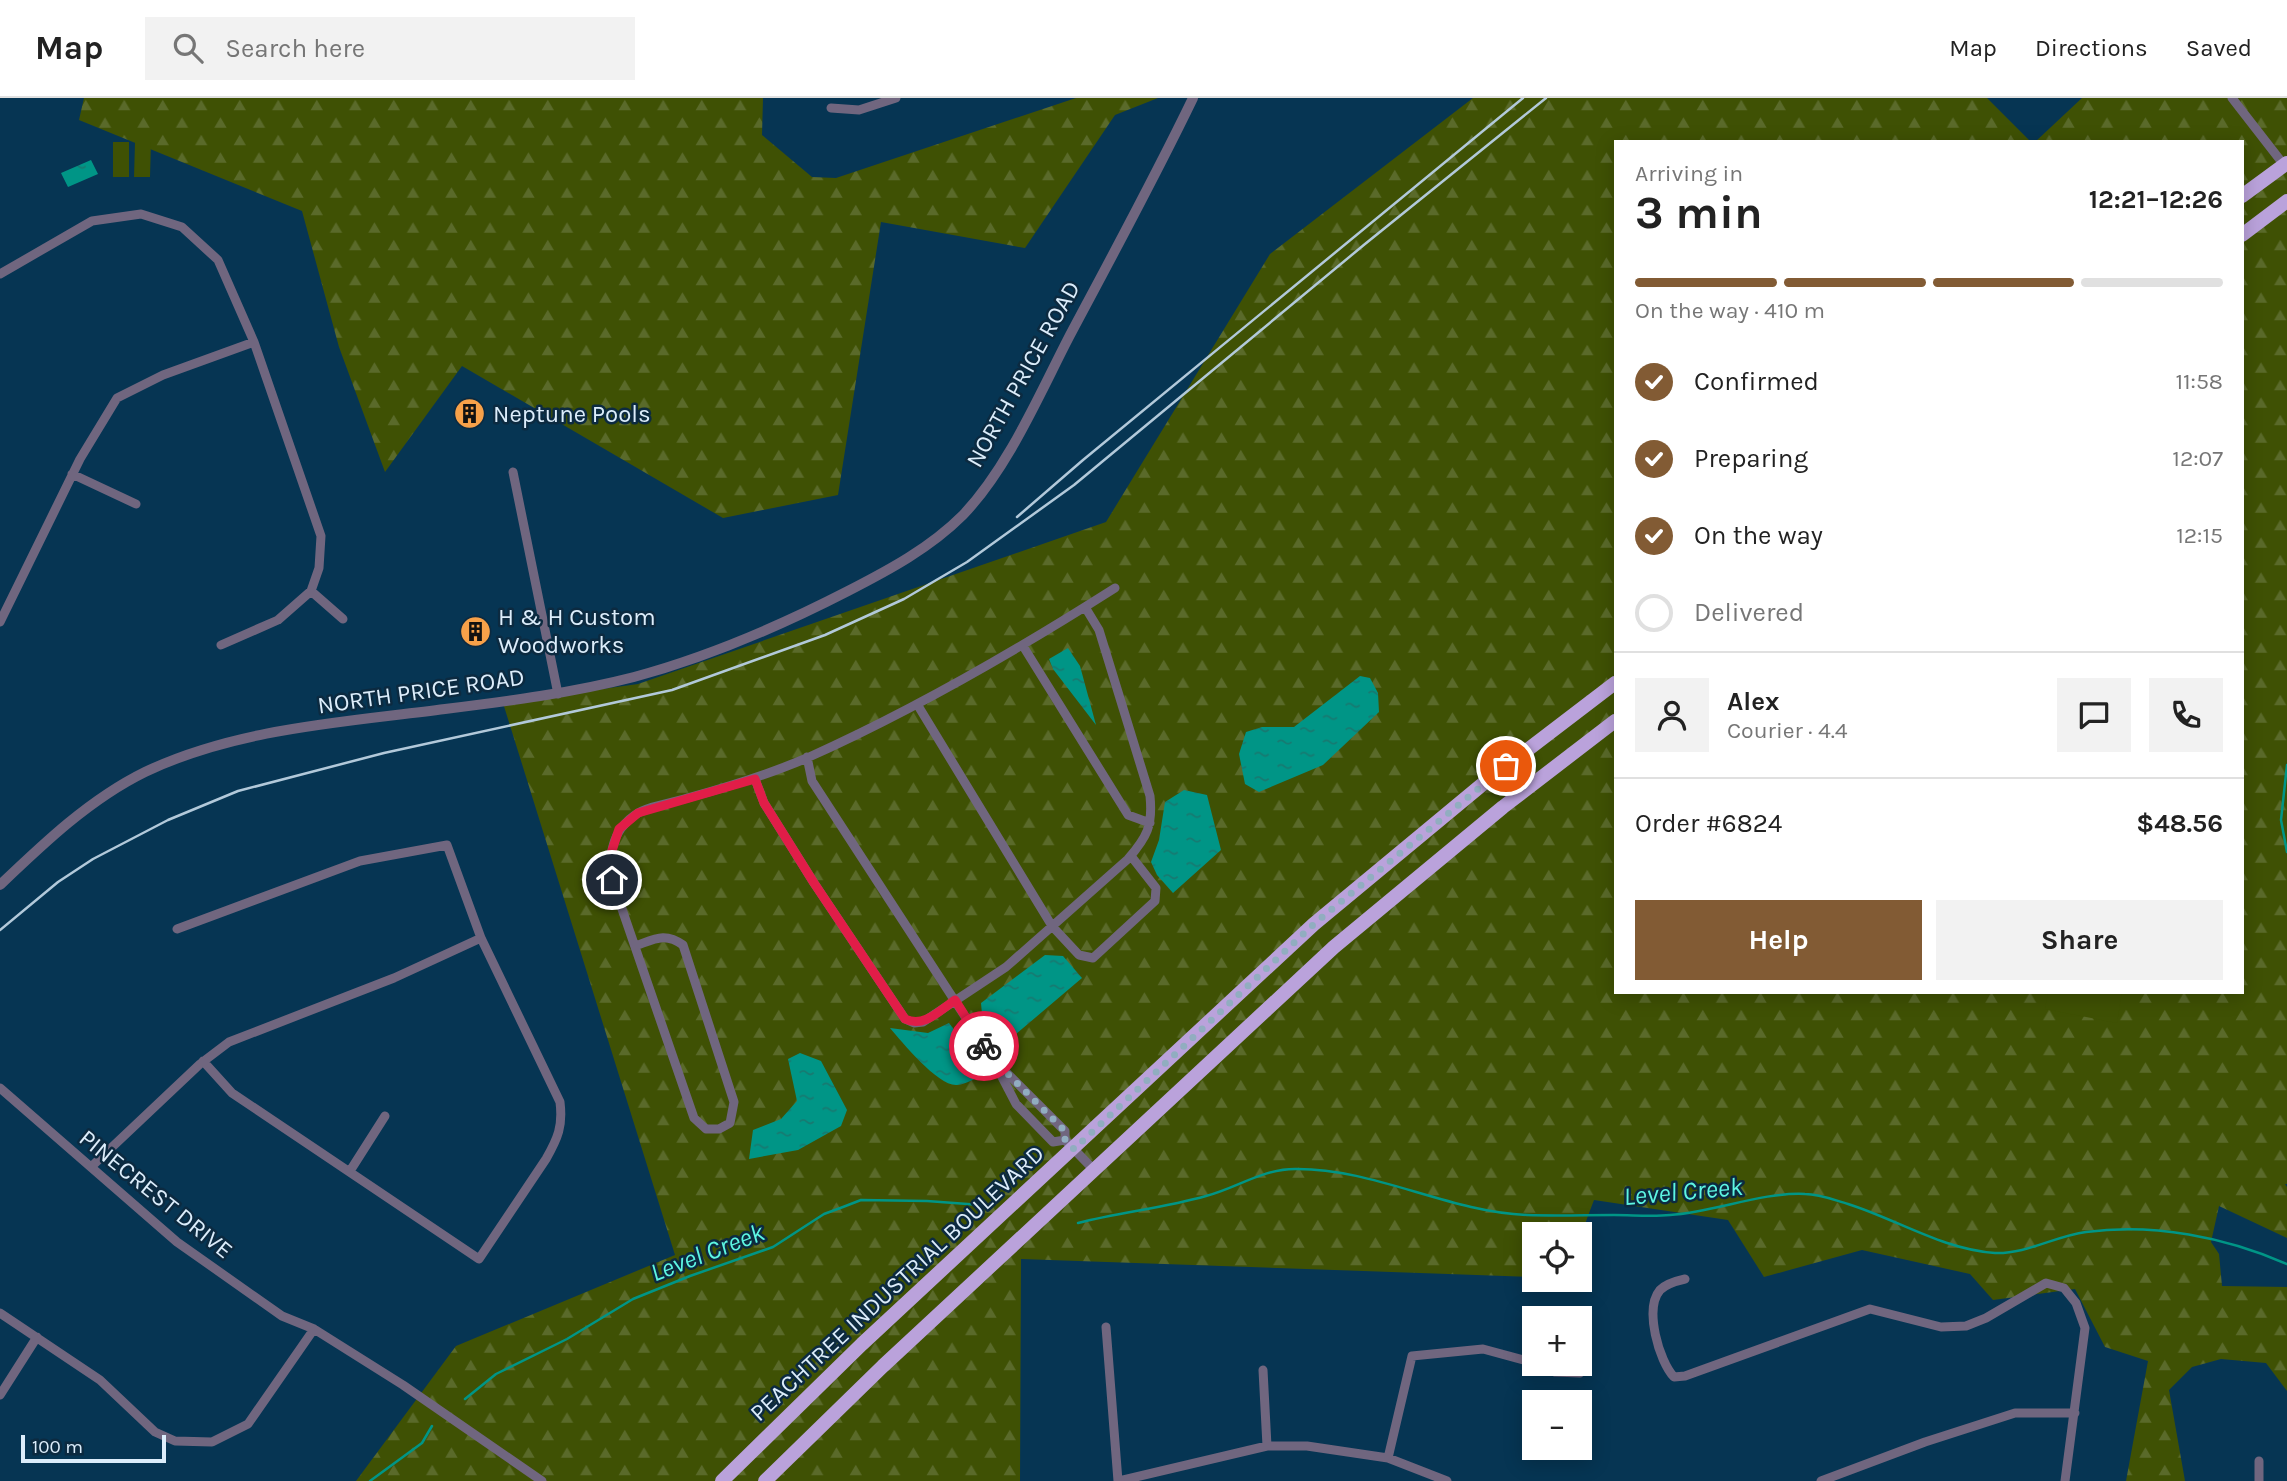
<!DOCTYPE html>
<meta charset="utf-8">
<style>
body{margin:0;font-family:Karla,sans-serif;background:#f2f2f2;color:#222;height:100vh;display:flex;flex-direction:column;font-size:26px;white-space:nowrap}
*{box-sizing:border-box;margin:0}
p{font-size:23px;color:#767676}
.icon{flex:none;width:38px;height:38px;fill:none;stroke:currentColor;stroke-width:2;stroke-linecap:round;stroke-linejoin:round}
.map{position:relative;flex:1;overflow:hidden}
.sheet{position:absolute;left:1614px;top:42px;width:630px;height:854px;display:flex;flex-direction:column;background:#fff;border-radius:0px;box-shadow:0 4px 18px #0003}
.sheet>*{flex:none}
.buttons{position:absolute;left:1522px;top:1124px;display:grid;gap:14px}
.buttons a{display:grid;place-items:center;width:70px;height:70px;border-radius:0px;background:#fff;box-shadow:0 4px 18px #0003;font-size:35px}
.scale{position:absolute;left:21px;bottom:18px;width:145px;box-sizing:border-box;padding-left:7px;border:4px solid #dcedfb;border-top:0;font-size:19px;line-height:24px;white-space:nowrap;color:#dcedfb;-webkit-text-stroke:5px #0c2a40;paint-order:stroke}
.pin{position:absolute;display:grid;place-items:center;width:60px;height:60px;color:#fff;margin:-30px;border:4px solid #fff;border-radius:50%;box-shadow:0 2px 7px #0007}
.courier{position:absolute;display:grid;place-items:center;width:70px;height:70px;margin:-35px;border:5px solid #e11d48;border-radius:50%;background:#fff;color:#222;box-shadow:0 2px 9px #0007}
.head em{font-style:normal;font-weight:700}
.head div{display:flex;flex-direction:column-reverse}
.head{display:flex;align-items:center;justify-content:space-between;height:119px;padding:0 21px}
h1{font-size:46px;font-weight:700;line-height:52px}
.bar{display:grid;grid-template-columns:repeat(4,1fr);gap:10px 7px;align-content:center;height:84px;padding:0 21px}
.bar i{height:9px;border-radius:5px;background:#e0e0e0}
.bar .current{background:#825b34}
.bar p{grid-column:span 4}
.line{display:flex;align-items:center;gap:18px;padding:0 21px;border-top:2px solid #e0e0e0}
.line div{flex:1}
.round{display:grid;place-items:center;flex:none;width:74px;height:74px;border-radius:0px;background:#f2f2f2}
ol{padding:0 21px;list-style:none}
li{display:flex;align-items:center;gap:21px;height:77px}
li p{margin-inline-start:auto}
li .icon{padding:7px;border-radius:50%;background:#825b34;color:#fff;stroke-width:4}
li:last-child{color:#767676}
li i{width:38px;height:38px;border:4px solid #e0e0e0;border-radius:50%}
.primary-button{display:flex;gap:14px;margin-top:auto;padding:14px 21px}
.primary-button a{flex:1;height:80px;border-radius:0px;background:#825b34;color:#fff;font-size:28px;font-weight:700;line-height:80px;text-align:center}
.primary-button a+a{background:#f2f2f2;color:#222}
header{display:flex;align-items:center;gap:42px;box-sizing:border-box;height:98px;padding:0 35px;background:#fff;border-bottom:2px solid #e0e0e0}
header strong{font-size:33px}
nav{display:flex;gap:38px;margin-inline-start:auto;font-size:24px}
.search{width:490px;height:63px;background:#f2f2f2;display:flex;align-items:center;gap:18px;box-sizing:border-box;padding:0 24px;border-radius:0px;color:#767676;font-size:26px}
.map>svg:first-child{display:block}
.forest{fill:url(#forest-firs)}
.pitch{fill:#3f5104}
.water{fill:url(#water-ripples)}
.lines{fill:none;stroke-linecap:round;stroke-linejoin:round}
.stream{stroke:#009586;stroke-width:2.5}
.minor{stroke:#70667f;stroke-width:9}
.tertiary{stroke:#70667f;stroke-width:10}
.trunk{stroke:#baa2db;stroke-width:14}
.rail{stroke:#b2c9da;stroke-width:2.5}
.done{stroke:#91adc0;stroke-width:7;stroke-dasharray:0 12.6}
.route{stroke:#e11d48;stroke-width:9}
.labels{text-anchor:middle;stroke-width:5;stroke-linejoin:round;paint-order:stroke}
.street-label{font-size:24px;fill:#dcedfb;stroke:#0c2a40}
.poi-label{font-size:24px;fill:#dcedfb;stroke:#0c2a40;text-anchor:start}
.water-label{font-size:26px;font-style:italic;fill:#5df5e2;stroke:#0c2a40}
</style>
<header>
<strong>Map</strong>
<div class="search"><svg class="icon" aria-label="search" viewBox="0 0 24 24"><circle cx="10" cy="10" r="6"/><path d="M15 15l6 6"/></svg>Search here</div>
<nav><a>Map</a><a>Directions</a><a>Saved</a></nav>
</header>
<div class="map">
<svg width="2287" height="1383" viewBox="0 0 2287 1383">
<defs>
<pattern id="forest-firs" width="22" height="20" patternUnits="userSpaceOnUse" patternTransform="scale(1.75)"><rect width="22" height="20" fill="#3f5104"/><path d="M5 1l3.5 6h-7zM16 11l3.5 6h-7z" fill="#5a6a2a"/></pattern>
<pattern id="water-ripples" width="26" height="14" patternUnits="userSpaceOnUse" patternTransform="scale(1.75)"><rect width="26" height="14" fill="#009586"/><path d="M2 4q2-2 4 0t4 0M15 11q2-2 4 0t4 0" fill="none" stroke="#177a71"/></pattern>
</defs>
<rect width="100%" height="100%" fill="#063553"/>
<path class="forest" d="M84,0H763L762,37L812,79L836,80L1076,0H1158L1115,17L1025,150L881,124L838,397L723,420L462,268L385,374L339,249L302,113L79,22Z
M1473,0H1987L2031,44H1615V894H2242V44H2035L2082,0H2287V1086H2285L2287,1089V1140L2219,1108L2211,1144L2219,1156L2222,1188L2287,1189V1293L2266,1265L2221,1261L2192,1269L2169,1292L2185,1383H2126L2148,1263L2105,1249L2075,1191L1993,1202L1970,1176L1862,1152L1764,1179L1728,1122L1594,1102L1580,1139V1136H1535V1179L1021,1161L1020,1383H356L456,1248L675,1157L503,605L638,586L1106,424L1270,156Z"/>
<path class="pitch" d="M113,44H129V79H113Z
M135,44H151L150,79H134Z
M2048,894H2122L2117,925L2045,911Z"/>
<path class="water" d="M91,62L98,76L68,89L61,75Z
M1068,550L1080,568L1096,627L1053,571L1049,561Z
M1360,578L1370,580L1378,595L1379,614L1323,667L1259,694L1245,686L1239,656L1246,634L1262,629H1294Z
M1184,692L1207,697L1221,752L1173,795L1157,777L1151,764L1159,742L1165,704Z
M1045,857L1063,858L1082,880L1009,942L983,927L981,905Z
M949,925L987,975C978,979 965,987 956,987C937,987 902,944 890,930L928,935Z
M800,955L821,963L847,1012L841,1028L798,1052L749,1061L753,1032L781,1021L797,1003L788,961Z"/>
<g class="lines">
<path class="stream" d="M2287,667L2281,722L2287,754
M1078,1125C1121,1114 1164,1110 1206,1098C1237,1090 1262,1071 1295,1071C1374,1070 1448,1114 1527,1117C1556,1118 1585,1117 1614,1117C1633,1117 1652,1119 1670,1117C1716,1114 1760,1094 1805,1096C1820,1096 1834,1102 1848,1106C1896,1121 1944,1152 1995,1155C2027,1156 2055,1138 2086,1134C2154,1125 2225,1139 2287,1166
M465,1301L496,1276L567,1241L633,1201L690,1178L773,1149L824,1116L843,1109L861,1102L927,1103L981,1107
M370,1383L422,1345L432,1328"/>
<path class="minor" d="M2232,0L2284,67
M831,10L859,12L896,0
M0,176L92,123L141,116L182,129L218,162L254,244L321,438L319,470L311,493L278,522L221,547
M513,374L558,596
M72,376L136,406
M311,493L343,521
M0,524L80,361L117,300L163,277L254,244
M1023,548L1128,717L1150,725
M917,606L1052,828L1079,857L1093,860L1155,803L1156,790L1131,758
M807,659L812,683L992,960L1016,1006L1053,1044L1065,1042
M755,681L764,705L814,785L905,921L914,925L923,924L1006,869L1128,761C1147,739 1153,728 1150,698L1099,532L1085,509
M177,831L360,763L447,747L481,840L560,1004C563,1028 558,1040 546,1061L479,1161L232,995L203,963
M635,848C655,841 665,834 683,847L734,1004L730,1025L719,1031H706L694,1020L612,782C608,756 612,733 635,717C647,708 676,704 691,699C731,688 769,676 807,660C914,612 1016,553 1115,490
M998,966L1065,1033V1042L1095,1073
M0,990L177,1144L282,1218L314,1231L403,1287L542,1383
M91,1069L200,966L229,944L394,880L481,840
M350,1073L385,1018
M1685,1181C1676,1183 1666,1186 1660,1192C1644,1211 1659,1263 1674,1279L1685,1278L1870,1211L1941,1229L1966,1228L1986,1220L2046,1185L2064,1190L2076,1205L2085,1230L2065,1383
M0,1215L100,1282L155,1334L175,1343L212,1344L248,1326L314,1231
M1106,1229L1118,1383
M1263,1272L1267,1348
M0,1297L37,1239
M1388,1360L1412,1258L1483,1251L1527,1263L1555,1274L1580,1275
M2259,1363V1383
M1119,1383L1267,1348H1307L1388,1360L1447,1383
M1821,1383L1925,1344L2015,1315H2075"/>
<path class="tertiary" d="M0,787C44,745 90,701 145,674C237,630 346,624 445,611C509,603 572,595 634,579C708,559 780,528 848,493C889,472 930,450 963,417C1008,370 1039,297 1069,239C1111,160 1154,81 1193,0"/>
<path class="trunk" d="M2242,98L2287,65
M2242,137L2287,103
M722,1383L862,1246L1314,826L1484,685L1615,585
M765,1383L883,1268L1334,849L1503,709L1615,623"/>
<path class="rail" d="M1017,419L1083,362L1523,0
M0,832L58,784L93,761L168,722L238,693L384,655L672,592L825,537L904,501L967,464L1074,387L1365,146L1546,0"/>
</g>
<g class="lines">
<path class="done" d="M984,948L992,960L1065,1033V1042L1074,1051L1314,826L1506,668"/>
<path class="route" d="M612,782L609,762L619,731L638,715L755,681L764,705L814,785L905,921C924,930 939,913 955,902L984,948"/>
</g>
<defs>
<symbol id="building-disc" viewBox="-11 -11 22 22"><circle r="9.5" fill="#f7a149" stroke="#0c2a40"/><path d="M-4-6H4V6H1V3H-1V6H-4ZM-2.5-4.3h1.7v1.8h-1.7ZM.8-4.3h1.7v1.8H.8ZM-2.5-1h1.7V.8h-1.7ZM.8-1h1.7V.8H.8Z" fill="#111"/></symbol>
</defs>
<g fill-rule="evenodd">
<use href="#building-disc" x="452" y="298" width="35" height="35"/>
<use href="#building-disc" x="458" y="516" width="35" height="35"/>
</g>
<g class="labels">
<g class="street-label">
<text transform="translate(1023 276) rotate(-61)" y="8">NORTH PRICE ROAD</text>
<text transform="translate(421 593) rotate(-8)" y="8">NORTH PRICE ROAD</text>
<text transform="translate(156 1096) rotate(39)" y="8">PINECREST DRIVE</text>
<text transform="translate(897 1185) rotate(-43)" y="8">PEACHTREE INDUSTRIAL BOULEVARD</text>
</g>
<g class="poi-label">
<text x="493" y="324">Neptune Pools</text>
<text x="498" y="527">H &amp; H Custom<tspan x="498" dy="28">Woodworks</tspan></text>
</g>
<g class="water-label">
<text transform="translate(1683 1093) rotate(-5)" y="9">Level Creek</text>
<text transform="translate(707 1154) rotate(-21)" y="9">Level Creek</text>
</g>
</g>
</svg>
<div class="buttons">
<a><svg class="icon" aria-label="locate" viewBox="0 0 24 24"><circle cx="12" cy="12" r="6"/><path d="M12 2v4M12 18v4M2 12h4M18 12h4"/></svg></a>
<a>+</a>
<a>−</a>
</div>
<div class="scale">100 m</div>
<div class="pin" style="left:1506px;top:668px;background:#ea580c"><svg class="icon" aria-label="bag" viewBox="0 0 24 24"><path d="M5 8h14l-1 12H6zM9 8a3 3 0 0 1 6 0"/></svg></div>
<div class="pin" style="left:612px;top:782px;background:#1f2937"><svg class="icon" aria-label="home" viewBox="0 0 24 24"><path d="M3 11l9-7 9 7M6 9v11h12V9"/></svg></div>
<div class="courier" style="left:984px;top:948px"><svg class="icon" aria-label="bike" viewBox="0 0 24 24"><circle cx="6" cy="16" r="4"/><circle cx="18" cy="16" r="4"/><path d="M6 16l4-8h5l3 8M10 8l3 8H6M13 5h3"/></svg></div>
<section class="sheet">
<div class="head"><div><h1>3 min</h1><p>Arriving in</p></div><em>12:21–12:26</em></div>
<div class="bar"><i class="current"></i><i class="current"></i><i class="current"></i><i></i><p>On the way · 410 m</p></div>
<ol>
<li><svg class="icon" aria-label="check" viewBox="0 0 24 24"><path d="M5 12l5 5 9-10"/></svg>Confirmed<p>11:58</p></li>
<li><svg class="icon" aria-label="check" viewBox="0 0 24 24"><path d="M5 12l5 5 9-10"/></svg>Preparing<p>12:07</p></li>
<li><svg class="icon" aria-label="check" viewBox="0 0 24 24"><path d="M5 12l5 5 9-10"/></svg>On the way<p>12:15</p></li>
<li><i></i>Delivered</li>
</ol>
<div class="line" style="height:126px"><a class="round"><svg class="icon" aria-label="person" viewBox="0 0 24 24"><circle cx="12" cy="8" r="4"/><path d="M4 21q1-7 8-7t8 7"/></svg></a><div><b>Alex</b><p>Courier · 4.4</p></div><a class="round"><svg class="icon" aria-label="chat" viewBox="0 0 24 24"><path d="M4 5h16v11H9l-5 4z"/></svg></a><a class="round"><svg class="icon" aria-label="phone" viewBox="0 0 24 24"><path d="M5 4h4l2 5-3 2q2 4 5 5l2-3 5 2v4C11 20 4 13 5 4z"/></svg></a></div>
<div class="line" style="height:91px"><div>Order #6824</div><b>$48.56</b></div>
<div class="primary-button"><a>Help</a><a>Share</a></div>
</section>
</div>
